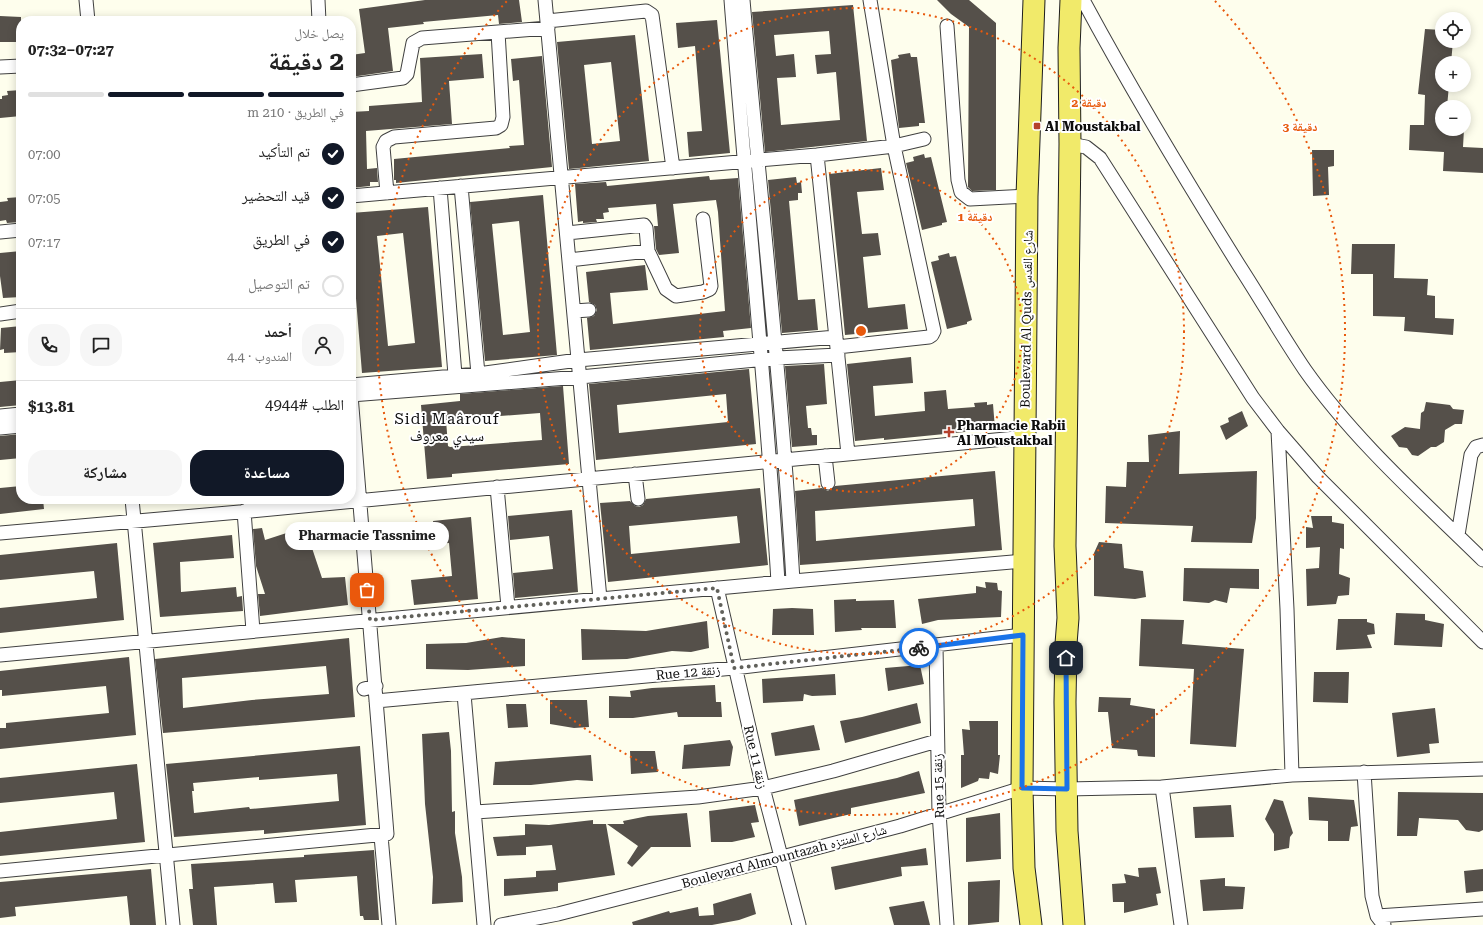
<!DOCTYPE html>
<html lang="ar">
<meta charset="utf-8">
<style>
body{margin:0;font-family:"Roboto Serif","Noto Naskh Arabic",serif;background:#f6f6f6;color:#222;direction:rtl;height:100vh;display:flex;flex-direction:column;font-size:15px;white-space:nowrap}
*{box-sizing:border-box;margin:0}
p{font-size:13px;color:#767676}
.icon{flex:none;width:22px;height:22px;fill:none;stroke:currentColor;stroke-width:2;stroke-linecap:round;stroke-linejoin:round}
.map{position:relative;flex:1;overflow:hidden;direction:ltr}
.drawer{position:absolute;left:16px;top:16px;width:340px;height:488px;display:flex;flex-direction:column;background:#fff;border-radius:16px;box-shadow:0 2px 10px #0003;direction:rtl}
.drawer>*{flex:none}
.buttons{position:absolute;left:1435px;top:12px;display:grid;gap:8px}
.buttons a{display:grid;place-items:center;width:36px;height:36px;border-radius:50%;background:#fff;box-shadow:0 2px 10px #0003;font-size:20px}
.pin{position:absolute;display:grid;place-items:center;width:34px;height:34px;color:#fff;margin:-17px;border-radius:8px;box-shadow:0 2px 6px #0006}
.courier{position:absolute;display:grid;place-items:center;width:40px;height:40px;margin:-20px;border:3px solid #1a73e8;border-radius:50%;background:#fff;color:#222;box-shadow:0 1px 5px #0007}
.bubble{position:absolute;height:28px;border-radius:14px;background:#fff;box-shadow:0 2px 10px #0003;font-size:13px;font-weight:700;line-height:28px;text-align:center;direction:rtl}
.overview em{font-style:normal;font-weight:700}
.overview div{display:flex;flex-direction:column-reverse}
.overview{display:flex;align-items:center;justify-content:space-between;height:68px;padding:0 12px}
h1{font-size:26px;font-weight:700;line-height:30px}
.bar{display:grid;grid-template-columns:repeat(4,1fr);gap:6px 4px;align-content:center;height:48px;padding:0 12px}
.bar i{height:5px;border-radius:3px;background:#e0e0e0}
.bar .selected{background:#111827}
.bar p{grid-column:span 4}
.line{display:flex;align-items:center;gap:10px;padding:0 12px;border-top:1px solid #e0e0e0}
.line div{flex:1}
.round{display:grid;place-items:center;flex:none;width:42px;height:42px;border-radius:16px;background:#f6f6f6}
ol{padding:0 12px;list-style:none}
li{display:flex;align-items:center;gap:12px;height:44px}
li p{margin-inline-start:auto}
li .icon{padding:4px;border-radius:50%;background:#111827;color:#fff;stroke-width:4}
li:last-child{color:#767676}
li i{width:22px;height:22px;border:2px solid #e0e0e0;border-radius:50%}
.button{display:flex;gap:8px;margin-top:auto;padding:8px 12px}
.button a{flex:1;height:46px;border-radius:16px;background:#111827;color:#fff;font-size:16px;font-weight:700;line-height:46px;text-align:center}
.button a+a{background:#f6f6f6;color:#222}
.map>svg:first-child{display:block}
.building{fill:#55504a;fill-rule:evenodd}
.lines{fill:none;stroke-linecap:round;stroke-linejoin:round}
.street-casing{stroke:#404040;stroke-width:15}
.primary-casing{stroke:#1e1e1e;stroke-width:23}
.street{stroke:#fff;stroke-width:13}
.primary{stroke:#f1ea6a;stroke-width:21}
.done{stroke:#61615b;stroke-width:4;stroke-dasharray:0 7.2}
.route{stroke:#1a73e8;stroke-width:5}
.ring{fill:none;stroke:#e8590c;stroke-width:2;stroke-dasharray:2 4}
.poi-dot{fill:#b5412c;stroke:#fff;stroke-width:1.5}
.labels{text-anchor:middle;stroke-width:4;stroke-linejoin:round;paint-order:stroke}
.poi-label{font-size:13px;font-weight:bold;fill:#0d0d0d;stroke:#fff;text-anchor:start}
.street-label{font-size:13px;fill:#0d0d0d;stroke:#fff}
.quarter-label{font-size:15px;letter-spacing:1px;fill:#0d0d0d;stroke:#fff}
.centre{fill:#e8590c;stroke:#fff;stroke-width:2}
.ring-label{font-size:12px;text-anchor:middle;font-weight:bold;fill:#e8590c;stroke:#fff;stroke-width:4;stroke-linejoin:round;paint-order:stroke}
</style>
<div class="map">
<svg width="1483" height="925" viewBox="0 0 1483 925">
<rect width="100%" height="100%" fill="#fefeed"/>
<path class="building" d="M425,0H519L522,22L499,24L498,15L423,22L424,24L388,28L393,71L351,77V55L365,53L359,9Z
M937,0H969L996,23V190L972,191L968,187L969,27L951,14Z
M853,5L867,141L765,152L752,12ZM829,31L831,54L815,55L817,74L836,72L840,120L781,125L777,78L796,77L794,54L776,56L774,35Z
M0,16L21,17V42H0Z
M717,20L730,153L689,157L687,132L702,131L695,46L678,48L676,23Z
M1425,29L1442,30V41H1453L1451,63H1442V85H1449L1447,107H1442V129H1464L1463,147L1483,148V173L1443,171L1444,152L1409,150L1410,125H1424L1425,95L1418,94Z
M635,35L649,161L569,169L557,42ZM611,62L620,141L592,144L584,65Z
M910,53L911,57H917L925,123H919V126L899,128L891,60L899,58L898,55Z
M482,54L484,78L449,81L452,124L366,131L367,169L377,168L378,182H370V186L351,188V112L369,111V106L422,102L420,58Z
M542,56L552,167L396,183V180H394V159L510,148L509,146L524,145L519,80L513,81L511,59Z
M21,90V116L0,118V99H2V96L8,95L7,91Z
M1312,150H1334V166L1328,167L1329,195L1313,196Z
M924,154L925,158L931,157L947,222L942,223V225L922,230L906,163L914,161L913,157Z
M881,168L884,190L857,192L862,234L878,233L881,255L863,257L868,308L905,304L908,329L845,335L829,174Z
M709,176L710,180L738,178L751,328L723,331L724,337L590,350L587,318L594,316L597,310L595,305L589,302L586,272L645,265L648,290L610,293L613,324L725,311L718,212L716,200L673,204L679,253L659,255L656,249L654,226H658L656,204L608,208L609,212L603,213L604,219H596L597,222L583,223V221L578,222L575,184L606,182L607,186Z
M796,177L797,183L801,182L802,193H798V200L789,201L798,300L815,299L818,330L782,333L768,180Z
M543,195L557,355L485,361L470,202ZM519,221L530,332L503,335L492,224Z
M21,197V222L7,223L6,220L0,221V202L8,201L7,198Z
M428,207L442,367L362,373L351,236V213ZM403,233L415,343L388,346L377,236Z
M1352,244H1395L1394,278L1428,279L1427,295L1435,296V318L1454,319L1453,335L1404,331L1405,317L1373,316V274H1351Z
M21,251V297L3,298L0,276V253Z
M949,253L950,257L956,256L972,320L967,322V324L947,329L931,262L939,260L938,256Z
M21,326V352L4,353V349L0,350L1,328Z
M911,357L913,383L873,386L875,416L925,411L924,392L946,390L948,409L975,407L974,403L987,402V405L993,404L995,429L884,440V438L855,441L847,364Z
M824,364L827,404L806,406L808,428H811L812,435H817V445L792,447L785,366Z
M749,369L756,444L596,460L589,384ZM726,394L728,422L619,433L617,405Z
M21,380V405L0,407V382Z
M563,386L569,464L452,474V477L427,479L421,405L460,401V394ZM540,413L542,440L450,447L448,446L446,420Z
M1426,402L1450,405L1453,409L1464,410L1462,424H1455L1445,430L1444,442L1436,447H1431L1418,456L1412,455L1407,448L1399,447L1391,436L1405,427L1420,429L1421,413L1424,411Z
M1242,411L1248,426L1226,440L1220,426L1229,422L1228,418Z
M1180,431L1179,474L1257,471L1256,518L1252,543L1191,542L1193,526L1105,523L1106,486L1126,487L1127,462H1149L1148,435Z
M21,434V458L0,460V436Z
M995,471L1002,550L800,565L795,491L822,488L828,491L835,486ZM973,499L975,526L816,541L815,511Z
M21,486V499H43L44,509L0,514V488Z
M760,488L768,565L608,582L600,503L630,501L635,506L639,507L643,505L646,499ZM737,516L740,543L631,554L629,526Z
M572,510L578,592L515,598L513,573L553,569L549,536L510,540L508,516Z
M1311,516H1332V522L1344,524V549L1340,548L1339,574L1350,578L1349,595L1338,596L1336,604L1307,606L1306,569L1319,568L1320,547L1306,548V527L1313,528Z
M471,517L478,599L414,605L411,580L452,576L449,543L436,544L433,521Z
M305,527L322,578L345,577L348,605L260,616L258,594H265L256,566L253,529L262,528L265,540Z
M232,535L234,558L180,562L181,592L236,587L237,597L242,596L243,611L160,617L153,543Z
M1099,542L1122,544L1124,568L1143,571L1146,597L1135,599L1094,596V553Z
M117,543L124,620L0,633V608L97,598L94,571L0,580V555Z
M1184,568L1259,569V589L1230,588L1227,603L1215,600L1209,603L1183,601Z
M985,582L997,583L998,590L1002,591L1001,617L938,620L922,624L918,599L976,593V586L986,588Z
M856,599V601L894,600L896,628H861L862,630L835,632L834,600Z
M792,608L813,609L814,635H772L773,609Z
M1396,613L1425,614V620L1444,624L1442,647L1394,645Z
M1141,619L1184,620L1182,644L1244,649L1236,747L1190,744L1194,669L1139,666Z
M1338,619H1367V622L1374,624L1375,634L1367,635L1372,648L1336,650Z
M707,621L709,648L691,652L672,651L627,659L582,660L581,629L646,631Z
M502,637L525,639V666L468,670L426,669V644L466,643Z
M349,638L355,717L163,733L155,659ZM326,666L329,694L252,700L183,708L182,678Z
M129,657L136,735L0,749V728H6V723L109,713L106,686L2,696V690H0V671Z
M920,665L924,684L888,691L885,668Z
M1314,672H1349L1348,703L1313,702Z
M835,674L836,695L812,696L804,694L803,701L763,703L762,679Z
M715,685L716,702H721L722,717H678L677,712L633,718H609V696L631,697L630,691L652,688Z
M1099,697L1131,698L1130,705L1155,709V757L1138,756L1137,750L1112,748L1108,712H1098Z
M550,700H587L589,727L574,728L550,724Z
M917,703L921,723L845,743L840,721L862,717Z
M506,704H526L528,727L508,728Z
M1435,708L1439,743L1429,744L1430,753L1397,757L1392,713Z
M969,721H998V755H1000L998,774L990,772L989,779L979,778L978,781L961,788V755H964L962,729L970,730Z
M814,725L820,750L775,756L771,733Z
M449,732L451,751L452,812L455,811V833L462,877L463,902L432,904L433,877L425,804L422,734Z
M730,740L733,747L730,766L682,769L684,745Z
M360,746L366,825L264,834V830L174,837L166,764ZM337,774L339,801L250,809L249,807L194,813L192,791H194L193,783L259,777V780Z
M630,751H655L658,772L631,774Z
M591,755L593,781L577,780L531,785H493L495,762Z
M137,764L145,842L0,856V832L117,819L114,792L0,803V778Z
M919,771L925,793L851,808V814L799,826L794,800L897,778Z
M1398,792L1483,793V830L1479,832L1466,830L1458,820L1419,818L1417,836H1397Z
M1308,797L1354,800L1358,826L1351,827L1349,841H1328V821L1309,820Z
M1274,799L1283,801L1293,833L1290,837L1289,848L1274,851V834L1265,819Z
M755,805L759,822L751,823L755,837L732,842H711L709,811Z
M1231,805L1234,837L1195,838L1193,807Z
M687,813L691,847H651L632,867L627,863L638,846L607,824H624L623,821L648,816Z
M1000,813L1001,859L966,862V818Z
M593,820V824H606L615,875L558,883V891L504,896V879L536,877V871L556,870L552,845L526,847V855L497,856L493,837L525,835V824L549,825Z
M926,848L928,865L901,867L902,876L835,890L831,867Z
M374,850L379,920H364L363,916H360L357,876L295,880L297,902L275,903L273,883L214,887L217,925H193L189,889H193L191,864L304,857V855Z
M1156,867L1161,893L1156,894L1158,905L1124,913V902H1113L1112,884L1126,883L1124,874L1139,877L1138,868Z
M151,869L156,925H130L127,896L15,907L16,916L0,918V882Z
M1483,869V891L1466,893L1464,871Z
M1225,878V886L1245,887L1243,909L1203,911L1200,880Z
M1000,880L999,922L968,925V882Z
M751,893L756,914L739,920L712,925H633L632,922L669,911L670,913L698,907L699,916L714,915L713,904Z
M924,901L930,925H894L889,907Z"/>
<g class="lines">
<defs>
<path id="street" d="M86,0L88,21
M318,0L319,21
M545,0L600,599
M731,0C746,194 766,388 778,582
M743,0C760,194 782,387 793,581
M1083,0C1132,91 1185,179 1240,267C1262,301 1282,336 1305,370C1355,441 1422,500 1483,560
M547,21L646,11L652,15L673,168
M947,26L958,180L961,192L970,199L1027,196
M0,67L21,66
M351,85L403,78L407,74L413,43L422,38L548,28
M1070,144L1086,147L1100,158L1253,398L1278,431L1318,477L1483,642
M817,155L848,454
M461,186L478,374
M440,188L455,375
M387,193L383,147L386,141L394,137L496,128L501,125L503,117L498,32
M351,196L817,155L894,146L924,139
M0,232L21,230
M567,233L644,225L646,228L648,251L666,289L676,296L703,292L710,289L711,286L703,219
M569,260L648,251
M574,311L589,310
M0,314L21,311
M837,347L929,337L932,335L934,331L894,146L870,0
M351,385L478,374L578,360L836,337
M351,395L580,377L777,358L838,355
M0,416L21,414
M0,428L21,426
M1278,431L1287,609L1292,775
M825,456L828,483
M635,474L638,499
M497,487L508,607
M132,499L173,925
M250,499L251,511
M244,511L253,631
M0,533L251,511L1025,437
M1458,535L1471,455L1476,447L1483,445
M717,588L763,788L799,925
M936,646L939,813L947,925
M0,655L793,581L1024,561
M364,689L376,686
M464,694L484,925
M376,701L734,668L1023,635
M1364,772L1372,896L1377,916L1384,925
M1162,787L1181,925
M475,812L698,797L763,788L833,771L937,741
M381,836L389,925
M0,871L387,834L351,395
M1377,916L1483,909
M501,925L558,914L782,857L900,826L1022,788L1067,789L1162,787L1292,775L1483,769"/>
<path id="primary" d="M1071,0L1069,48L1070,144L1065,546L1068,618L1066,644L1065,702L1067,831L1074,925
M1031,925L1024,868L1022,788L1027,196L1034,0"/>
</defs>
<use href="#street" class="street-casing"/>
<use href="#primary" class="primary-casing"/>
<use href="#street" class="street"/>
<use href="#primary" class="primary"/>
</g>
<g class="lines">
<path class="done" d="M367,590L370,620L717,588L734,668L919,648"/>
<path class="route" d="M919,648L1023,635L1022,788L1067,789L1066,658"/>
</g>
<g class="ring">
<circle cx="861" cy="331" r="161"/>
<circle cx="861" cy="331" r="323"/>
<path d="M1215 1A484 484 0 1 1 507 1"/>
</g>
<g class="poi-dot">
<rect x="1033" y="122" width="8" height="8" rx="2"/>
<path d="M947 426h4v4h4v4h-4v4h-4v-4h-4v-4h4z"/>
</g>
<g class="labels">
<g class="poi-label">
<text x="1045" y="131">Al Moustakbal</text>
<text x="957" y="430">Pharmacie Rabii<tspan x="957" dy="15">Al Moustakbal</tspan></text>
</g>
<g class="street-label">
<text transform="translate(1026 319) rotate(-89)" y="5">Boulevard Al Quds شارع القدس</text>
<text transform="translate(688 672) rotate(-5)" y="5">Rue 12 زنقة</text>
<text transform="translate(756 757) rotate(77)" y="5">Rue 11 زنقة</text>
<text transform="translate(938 786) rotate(-92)" y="5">Rue 15 زنقة</text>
<text transform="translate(784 856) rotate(-15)" y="5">Boulevard Almountazah شارع المنتزه</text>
</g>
<g class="quarter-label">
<text x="447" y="424">Sidi Maârouf<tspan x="447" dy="17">سيدي معروف</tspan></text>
</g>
</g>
<circle cx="861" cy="331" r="6" class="centre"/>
<g class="ring-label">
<text x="1089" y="107">2 دقيقة</text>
<text x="1300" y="131">3 دقيقة</text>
<text x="975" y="221">1 دقيقة</text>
</g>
</svg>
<div class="buttons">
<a><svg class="icon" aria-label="locate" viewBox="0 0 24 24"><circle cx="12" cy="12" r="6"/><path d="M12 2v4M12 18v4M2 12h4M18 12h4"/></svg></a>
<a>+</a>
<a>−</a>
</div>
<div class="pin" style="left:367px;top:590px;background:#ea580c"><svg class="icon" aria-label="bag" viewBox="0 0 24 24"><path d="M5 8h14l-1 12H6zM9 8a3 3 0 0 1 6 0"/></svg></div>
<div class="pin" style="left:1066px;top:658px;background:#1f2937"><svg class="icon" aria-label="home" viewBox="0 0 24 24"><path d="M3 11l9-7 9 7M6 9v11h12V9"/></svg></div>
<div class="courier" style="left:919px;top:648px"><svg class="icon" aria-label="bike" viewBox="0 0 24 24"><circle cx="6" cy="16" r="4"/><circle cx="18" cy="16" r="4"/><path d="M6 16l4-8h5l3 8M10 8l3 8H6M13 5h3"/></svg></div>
<div class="bubble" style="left:285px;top:522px;width:164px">Pharmacie Tassnime</div>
<section class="drawer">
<div class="overview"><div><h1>2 دقيقة</h1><p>يصل خلال</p></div><em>07:27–07:32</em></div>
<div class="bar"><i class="selected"></i><i class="selected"></i><i class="selected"></i><i></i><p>في الطريق · 210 m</p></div>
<ol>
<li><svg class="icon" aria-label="check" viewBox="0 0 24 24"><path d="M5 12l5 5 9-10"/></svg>تم التأكيد<p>07:00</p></li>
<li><svg class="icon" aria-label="check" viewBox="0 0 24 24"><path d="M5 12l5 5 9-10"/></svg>قيد التحضير<p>07:05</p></li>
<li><svg class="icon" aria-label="check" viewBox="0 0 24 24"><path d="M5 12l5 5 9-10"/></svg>في الطريق<p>07:17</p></li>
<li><i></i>تم التوصيل</li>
</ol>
<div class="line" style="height:72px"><a class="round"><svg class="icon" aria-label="person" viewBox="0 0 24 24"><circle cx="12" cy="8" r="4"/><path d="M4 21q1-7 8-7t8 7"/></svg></a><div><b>أحمد</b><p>المندوب · 4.4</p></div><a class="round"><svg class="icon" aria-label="chat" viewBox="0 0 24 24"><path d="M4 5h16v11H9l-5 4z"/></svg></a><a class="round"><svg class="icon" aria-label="phone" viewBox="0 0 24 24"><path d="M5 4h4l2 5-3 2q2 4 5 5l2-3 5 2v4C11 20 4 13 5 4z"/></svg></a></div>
<div class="line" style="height:52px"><div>الطلب #4944</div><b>$13.81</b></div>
<div class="button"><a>مساعدة</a><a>مشاركة</a></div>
</section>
</div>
